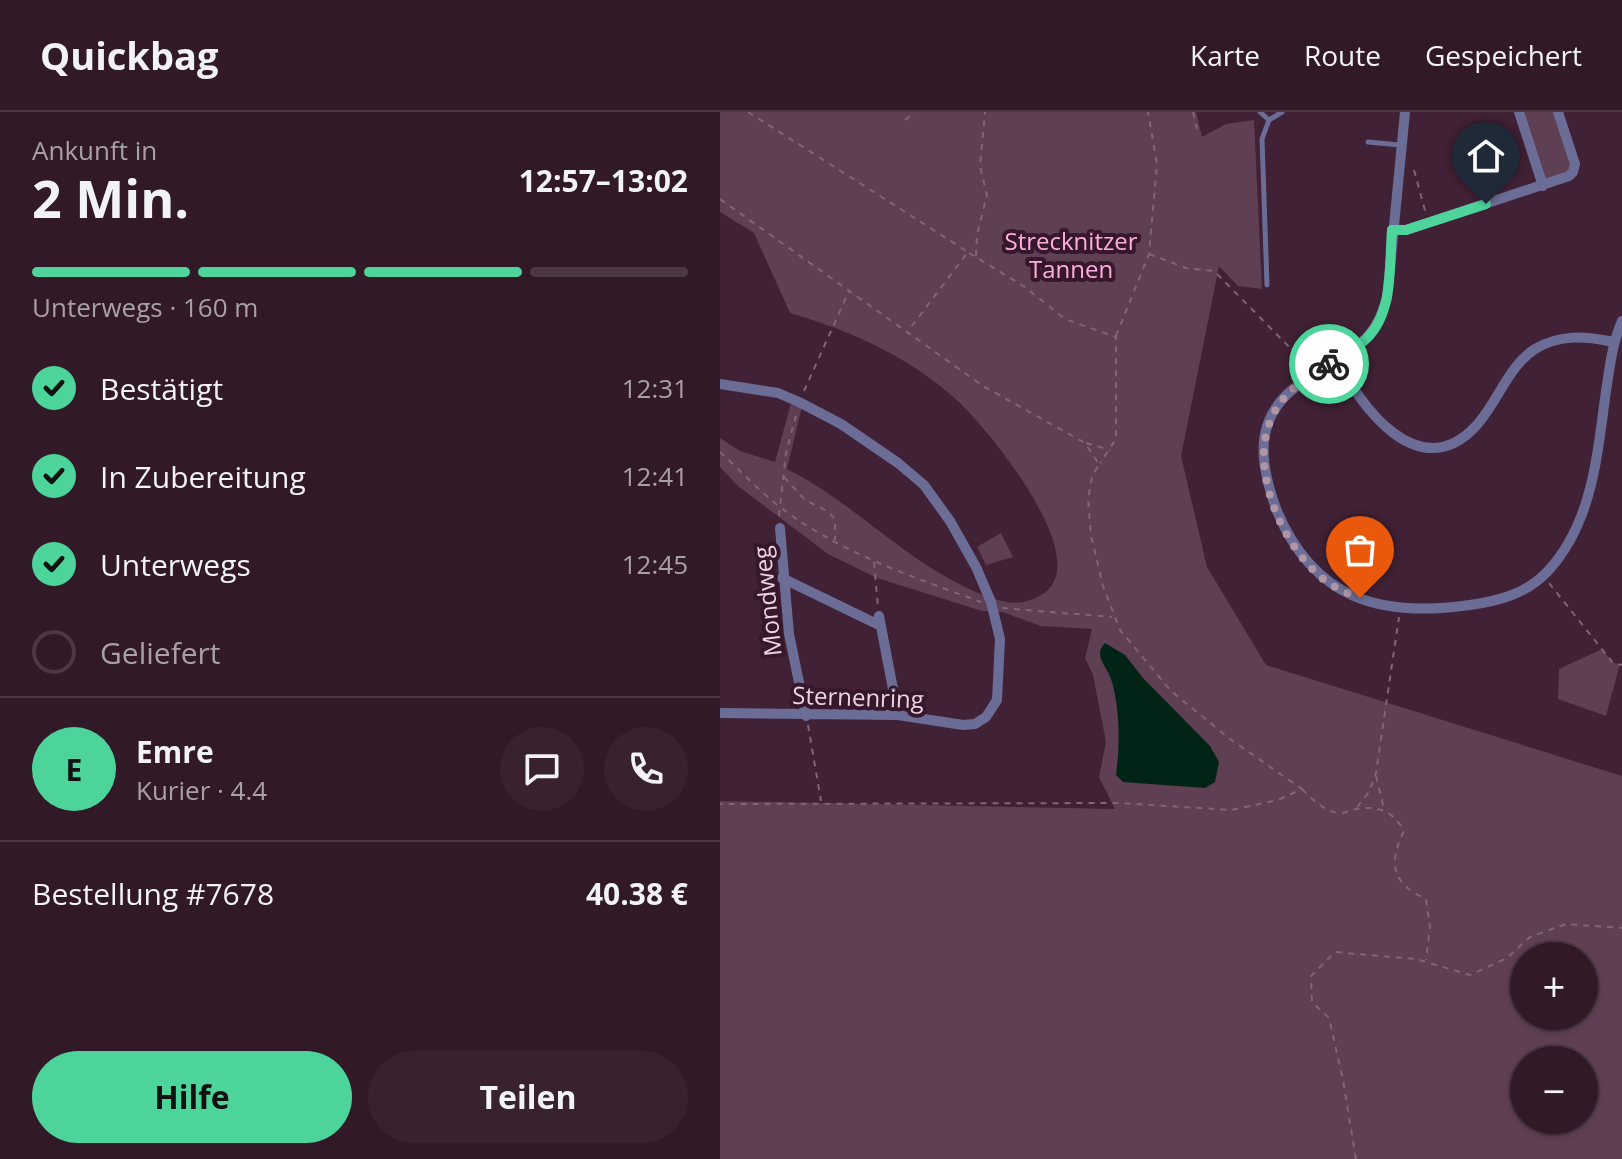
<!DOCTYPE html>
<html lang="de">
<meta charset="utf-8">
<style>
body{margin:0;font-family:"Open Sans",sans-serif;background:#392230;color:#f1f3f6;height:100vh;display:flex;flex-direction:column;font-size:30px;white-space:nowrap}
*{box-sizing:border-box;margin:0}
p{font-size:26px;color:#a8a0a8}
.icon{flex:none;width:44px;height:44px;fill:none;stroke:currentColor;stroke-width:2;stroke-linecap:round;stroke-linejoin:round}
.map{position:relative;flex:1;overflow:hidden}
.drawer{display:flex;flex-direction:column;background:#311928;width:720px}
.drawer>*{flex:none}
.controls{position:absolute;left:790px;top:830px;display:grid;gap:16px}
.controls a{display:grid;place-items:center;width:88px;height:88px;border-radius:50%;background:#311928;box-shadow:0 2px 6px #0004,0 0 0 2px #4c3845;font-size:40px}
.pin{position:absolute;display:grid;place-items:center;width:68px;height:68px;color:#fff;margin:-82px -34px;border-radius:50% 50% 50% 0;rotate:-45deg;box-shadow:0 0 8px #0007}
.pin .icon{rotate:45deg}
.courier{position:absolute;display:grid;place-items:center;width:80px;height:80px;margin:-40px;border:6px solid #4cd49b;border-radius:50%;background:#fff;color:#222;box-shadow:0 2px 10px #0007}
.overview em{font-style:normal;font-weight:700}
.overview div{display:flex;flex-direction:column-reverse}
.overview{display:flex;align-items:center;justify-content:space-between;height:136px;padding:0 32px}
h1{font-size:52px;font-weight:700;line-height:60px}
.bar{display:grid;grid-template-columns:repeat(4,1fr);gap:12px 8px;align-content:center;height:96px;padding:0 32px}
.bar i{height:10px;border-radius:6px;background:#4c3845}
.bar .selected{background:#4cd49b}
.bar p{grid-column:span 4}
.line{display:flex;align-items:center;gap:20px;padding:0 32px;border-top:2px solid #4c3845}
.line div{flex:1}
.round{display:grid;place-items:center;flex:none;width:84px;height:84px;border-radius:42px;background:#392230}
ol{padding:0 32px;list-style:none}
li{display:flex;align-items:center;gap:24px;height:88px}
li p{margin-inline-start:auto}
li .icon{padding:8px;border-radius:50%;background:#4cd49b;color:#111;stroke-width:4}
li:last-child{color:#a8a0a8}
li i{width:44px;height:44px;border:4px solid #4c3845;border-radius:50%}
.button{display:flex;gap:16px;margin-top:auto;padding:16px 32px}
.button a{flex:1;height:92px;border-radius:48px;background:#4cd49b;color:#111;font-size:32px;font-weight:700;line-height:92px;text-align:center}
.button a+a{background:#392230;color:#f1f3f6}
header{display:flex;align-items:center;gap:48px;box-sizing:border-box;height:112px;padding:0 40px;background:#311928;border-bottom:2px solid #4c3845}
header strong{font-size:38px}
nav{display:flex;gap:44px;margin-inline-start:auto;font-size:28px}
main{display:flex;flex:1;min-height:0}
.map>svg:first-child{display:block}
.green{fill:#5f3f53;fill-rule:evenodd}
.water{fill:#022416}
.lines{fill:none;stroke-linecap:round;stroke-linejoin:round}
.path{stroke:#816476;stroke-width:2;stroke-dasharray:6 6;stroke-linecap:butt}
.service{stroke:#6b6d96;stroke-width:5}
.minor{stroke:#6b6d96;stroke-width:10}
.done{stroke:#b096a5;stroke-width:8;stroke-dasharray:0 14.4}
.route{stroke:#4cd49b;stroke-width:10}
.labels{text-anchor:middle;stroke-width:8;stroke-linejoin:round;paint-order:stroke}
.park-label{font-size:24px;fill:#fdaedf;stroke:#36172b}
.street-label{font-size:24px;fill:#ebd5e2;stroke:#36172b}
</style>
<header>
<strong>Quickbag</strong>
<nav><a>Karte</a><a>Route</a><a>Gespeichert</a></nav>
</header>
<main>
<section class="drawer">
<div class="overview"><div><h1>2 Min.</h1><p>Ankunft in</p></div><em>12:57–13:02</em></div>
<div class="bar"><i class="selected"></i><i class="selected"></i><i class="selected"></i><i></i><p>Unterwegs · 160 m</p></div>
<ol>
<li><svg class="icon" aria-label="check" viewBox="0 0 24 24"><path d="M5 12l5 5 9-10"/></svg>Bestätigt<p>12:31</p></li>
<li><svg class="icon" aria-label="check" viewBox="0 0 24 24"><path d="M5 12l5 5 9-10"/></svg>In Zubereitung<p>12:41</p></li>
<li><svg class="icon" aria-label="check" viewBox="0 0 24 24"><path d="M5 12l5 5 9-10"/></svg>Unterwegs<p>12:45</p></li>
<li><i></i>Geliefert</li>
</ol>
<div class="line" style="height:144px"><b class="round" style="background:#4cd49b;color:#111">E</b><div><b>Emre</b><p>Kurier · 4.4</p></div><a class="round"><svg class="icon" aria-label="chat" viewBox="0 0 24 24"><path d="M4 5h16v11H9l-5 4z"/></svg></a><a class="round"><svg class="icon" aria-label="phone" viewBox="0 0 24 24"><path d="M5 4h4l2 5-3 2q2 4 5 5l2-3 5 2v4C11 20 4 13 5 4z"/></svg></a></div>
<div class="line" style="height:104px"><div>Bestellung #7678</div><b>40.38 €</b></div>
<div class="button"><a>Hilfe</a><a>Teilen</a></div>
</section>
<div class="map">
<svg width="902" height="1047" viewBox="0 0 902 1047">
<rect width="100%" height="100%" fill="#412135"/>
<path class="green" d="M0,0H476L482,25L506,12L534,8L542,177L518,174L499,154L461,344L487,455L546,553L902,664V1047H0V689L395,697L379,665L386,630L373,563L365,546L372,517L321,514L282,500L262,499L157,466L108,442L18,374L0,355V326L20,339L55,350L71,291L82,294L67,357C141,394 197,463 278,488C294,493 310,491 324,481C374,446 270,320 240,291C192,246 132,219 70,201L34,121L0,100ZM804,844H864V904H804ZM804,948H864V1008H804Z
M799,0H838L853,60L823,74Z
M281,421L293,445L266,453L257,435Z
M882,537L893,551L900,552L886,604L838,587L839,557Z"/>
<path class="water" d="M385,531L405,543L423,566L490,634L499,650L495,670L485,676L403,670L396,663C400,632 400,600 392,570C388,555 372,544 385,531Z"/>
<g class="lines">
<path class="path" d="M28,0L248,140L188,219
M473,0L477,17
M185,8L195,0
M694,58L706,102
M0,87L263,274L365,331L379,352L372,365L368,387L371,423L383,474L400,518L451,579L510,627L582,677L558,688L511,698L400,691L0,692
M249,141L305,175L345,207L396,225V327L380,351
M429,142L466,156L494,159L588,254
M256,144L257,123L267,83L260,54L265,0
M396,224L429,142L437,52L428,0
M84,279L129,179
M366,331L390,338
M0,340C20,358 39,379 60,395C120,441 191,464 261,490
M64,365L85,388L107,399L115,407V428
M59,404L66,341L77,300
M154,450L158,495
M829,471L893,551L902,553
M282,496L392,505
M88,613L101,689
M656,664L664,697
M582,677C593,688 603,698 618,701C625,702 629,698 636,697C658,693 674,700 684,719C668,751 672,772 706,787L710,815L706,848
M637,695L649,680L656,661L679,505
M636,1047L623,968L609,906L592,890L591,864L615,840L696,847L750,863L787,846L810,825L846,812L902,816"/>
<path class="service" d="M540,0L549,8
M648,30L680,33
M547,173L542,27L549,8L562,0"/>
<path class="minor" d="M685,0L667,186C662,201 658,213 648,224C616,260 556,267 545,322C540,347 548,375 557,399C594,487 660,506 750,493C778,489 806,482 827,460C873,411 877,343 886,279C890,254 892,232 902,209
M799,0L823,74
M672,118H686L849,64L853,60L855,52L838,0
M617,247C640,295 699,374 755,315C777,292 788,254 815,237C840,222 866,224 893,230
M0,272L58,281L79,290L121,312L178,351L204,373L230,409L256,455L271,490L280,527L277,588L266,605L255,612L243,613L178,603L0,601
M60,416L69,522L86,604
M62,466L161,514
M159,504L178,603"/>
</g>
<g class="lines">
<path class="done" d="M609,252C587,265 563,280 552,305C528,355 561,432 602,466C613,475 626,481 640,486"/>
<path class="route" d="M609,252C621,244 636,236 646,227C674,201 669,153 672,118H686L766,92"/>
</g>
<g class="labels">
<g class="park-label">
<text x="351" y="138">Strecknitzer<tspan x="351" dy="28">Tannen</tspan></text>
</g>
<g class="street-label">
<text transform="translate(48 489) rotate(-96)" y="8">Mondweg</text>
<text transform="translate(138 586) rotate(2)" y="8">Sternenring</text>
</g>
</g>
</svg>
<div class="controls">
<a>+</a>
<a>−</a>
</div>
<div class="pin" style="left:640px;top:486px;background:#ea580c"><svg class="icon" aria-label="bag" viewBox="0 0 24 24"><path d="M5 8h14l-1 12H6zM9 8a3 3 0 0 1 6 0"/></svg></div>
<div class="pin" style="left:766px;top:92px;background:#1f2937"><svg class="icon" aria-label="home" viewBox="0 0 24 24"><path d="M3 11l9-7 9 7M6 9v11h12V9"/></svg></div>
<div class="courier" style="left:609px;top:252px"><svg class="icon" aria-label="bike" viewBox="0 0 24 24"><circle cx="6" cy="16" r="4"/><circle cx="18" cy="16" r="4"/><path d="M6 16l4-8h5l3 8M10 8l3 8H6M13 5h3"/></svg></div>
</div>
</main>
